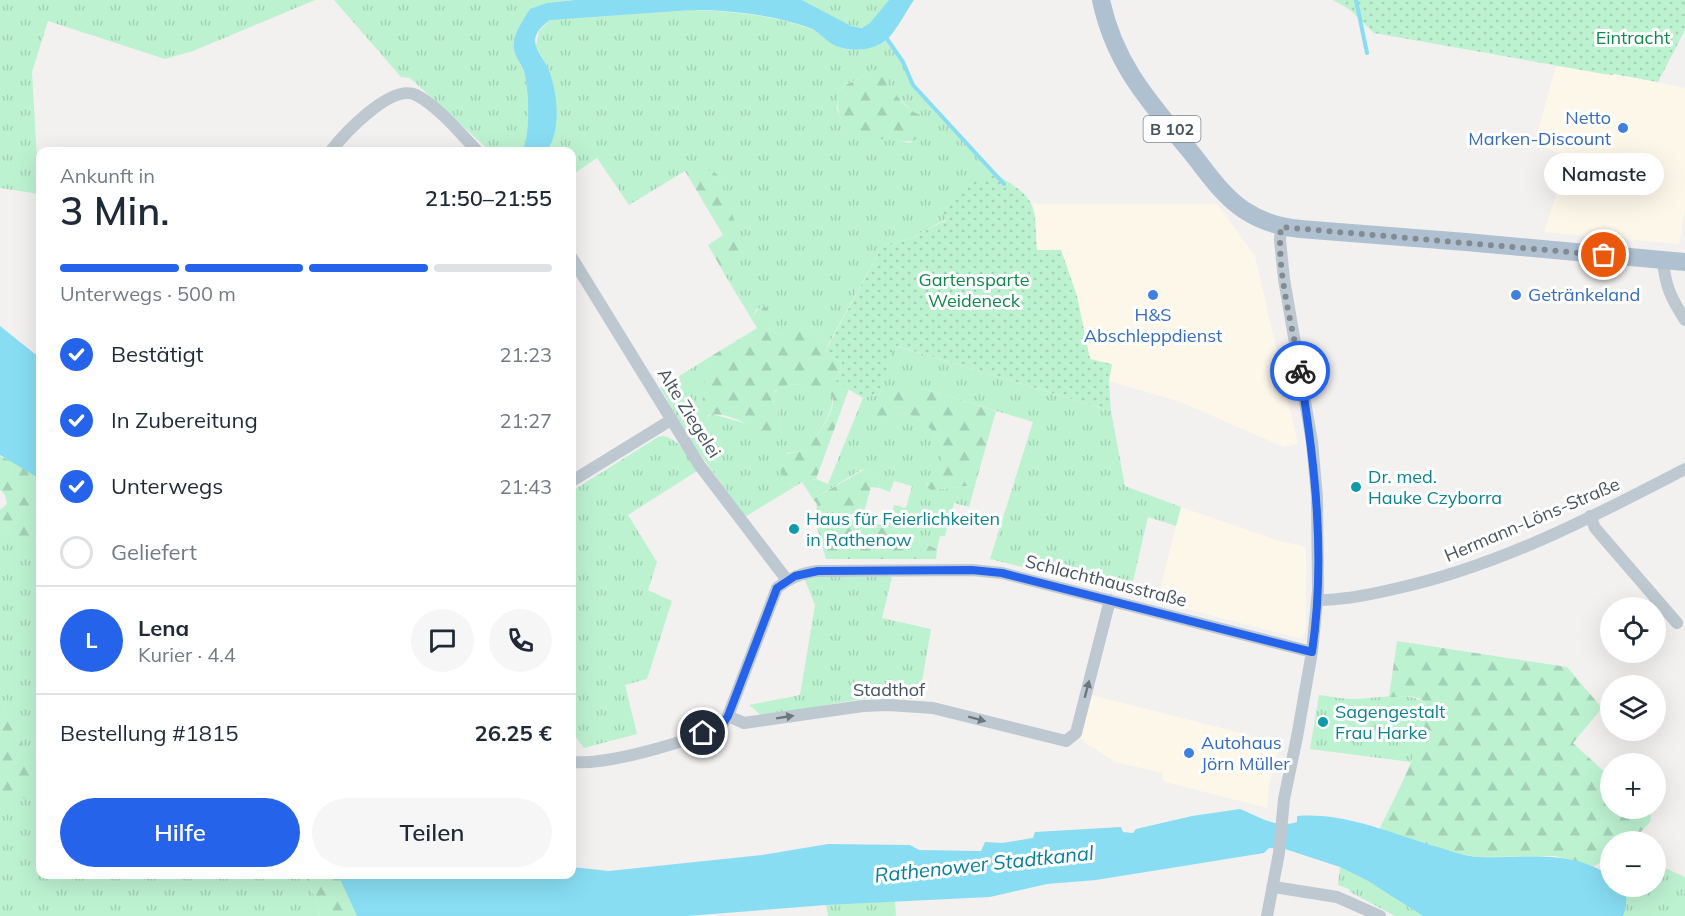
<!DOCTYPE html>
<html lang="de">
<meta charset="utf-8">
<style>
body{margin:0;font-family:Mulish,sans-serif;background:#f6f6f7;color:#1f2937;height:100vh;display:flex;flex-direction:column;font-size:22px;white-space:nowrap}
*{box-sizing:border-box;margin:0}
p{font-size:20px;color:#747a83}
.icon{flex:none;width:33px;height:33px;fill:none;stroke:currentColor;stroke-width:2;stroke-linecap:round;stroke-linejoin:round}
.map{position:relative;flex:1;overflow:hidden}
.drawer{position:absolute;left:36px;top:147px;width:540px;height:732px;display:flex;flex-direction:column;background:#fff;border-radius:12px;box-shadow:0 6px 24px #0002}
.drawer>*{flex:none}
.buttons{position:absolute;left:1600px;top:597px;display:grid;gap:12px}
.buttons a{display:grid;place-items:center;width:66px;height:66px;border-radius:50%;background:#fff;box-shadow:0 6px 24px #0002;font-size:30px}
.pin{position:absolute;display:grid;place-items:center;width:51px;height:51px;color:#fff;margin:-26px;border:3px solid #fff;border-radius:50%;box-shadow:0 2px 6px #0007}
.courier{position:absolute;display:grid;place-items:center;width:60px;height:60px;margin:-30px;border:4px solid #2563eb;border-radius:50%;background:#fff;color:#222;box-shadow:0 2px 8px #0007}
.bubble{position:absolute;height:42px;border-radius:21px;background:#fff;box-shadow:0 6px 24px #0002;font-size:20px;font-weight:600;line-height:42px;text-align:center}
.overview em{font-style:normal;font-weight:600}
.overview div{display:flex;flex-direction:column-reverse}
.overview{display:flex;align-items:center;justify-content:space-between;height:102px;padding:0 24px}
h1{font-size:39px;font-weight:600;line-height:45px}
.bar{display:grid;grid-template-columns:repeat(4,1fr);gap:9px 6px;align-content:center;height:72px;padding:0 24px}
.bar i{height:8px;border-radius:4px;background:#e0e1e3}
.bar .on{background:#2563eb}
.bar p{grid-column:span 4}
.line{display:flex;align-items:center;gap:15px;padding:0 24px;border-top:2px solid #e0e1e3}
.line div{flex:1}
.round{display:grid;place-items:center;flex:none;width:63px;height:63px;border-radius:32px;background:#f6f6f7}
ol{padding:0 24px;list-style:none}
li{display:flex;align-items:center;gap:18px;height:66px}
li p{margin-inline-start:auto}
li .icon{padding:6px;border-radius:50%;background:#2563eb;color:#fff;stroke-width:4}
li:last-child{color:#747a83}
li i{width:33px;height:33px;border:3px solid #e0e1e3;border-radius:50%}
.cta{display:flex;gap:12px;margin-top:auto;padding:12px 24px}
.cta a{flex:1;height:69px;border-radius:36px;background:#2563eb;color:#fff;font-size:24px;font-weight:600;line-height:69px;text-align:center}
.cta a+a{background:#f6f6f7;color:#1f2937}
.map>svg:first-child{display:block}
.commercial{fill:#fdf7ea}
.grass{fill:url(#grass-tufts);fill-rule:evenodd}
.forest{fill:url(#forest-firs)}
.garden{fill:url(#garden-dots)}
.water{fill:#88ddf2}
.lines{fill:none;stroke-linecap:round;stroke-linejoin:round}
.stream{stroke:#88ddf2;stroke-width:4}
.street{stroke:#bdc8d0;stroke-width:12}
.primary{stroke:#afc0d1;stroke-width:18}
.oneway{fill:#6a7781}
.done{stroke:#838b92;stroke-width:6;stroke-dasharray:0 10.8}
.route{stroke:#2563eb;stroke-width:8}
.shop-dot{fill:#3f7fe0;stroke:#fff;stroke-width:2}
.culture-dot{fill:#0f9aa8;stroke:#fff;stroke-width:2}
.labels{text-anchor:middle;stroke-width:6;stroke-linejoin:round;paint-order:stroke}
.shield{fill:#fff;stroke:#7e878f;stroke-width:1.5}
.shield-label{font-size:16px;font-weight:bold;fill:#47545f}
.park-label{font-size:18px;fill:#12874b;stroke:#fff}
.shop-label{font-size:18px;fill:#366cbe;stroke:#fff;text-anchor:start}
.street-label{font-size:18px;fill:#47545f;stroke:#fff}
.culture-label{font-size:18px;fill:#0d838f;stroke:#fff;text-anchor:start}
.water-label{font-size:20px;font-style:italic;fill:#067f9c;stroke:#fff}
</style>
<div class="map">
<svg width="1685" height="916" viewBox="0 0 1685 916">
<defs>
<pattern id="grass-tufts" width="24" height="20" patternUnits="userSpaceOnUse" patternTransform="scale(1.5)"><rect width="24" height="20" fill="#bdf2d1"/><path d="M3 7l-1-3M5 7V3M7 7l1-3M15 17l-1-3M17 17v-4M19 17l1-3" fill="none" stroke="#a4d1b6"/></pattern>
<pattern id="forest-firs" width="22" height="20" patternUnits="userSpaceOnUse" patternTransform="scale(1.5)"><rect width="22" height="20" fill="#bdf2d1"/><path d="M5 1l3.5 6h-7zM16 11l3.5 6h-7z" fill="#a4d1b6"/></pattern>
<pattern id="garden-dots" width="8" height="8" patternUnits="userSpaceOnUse" patternTransform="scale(1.5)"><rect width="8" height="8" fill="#bdf2d1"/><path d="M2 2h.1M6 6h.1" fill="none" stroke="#a4d1b6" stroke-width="1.8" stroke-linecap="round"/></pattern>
</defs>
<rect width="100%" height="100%" fill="#f3f0f0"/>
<path class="commercial" d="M1556,66L1604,74L1612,75L1614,74L1685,88V209L1679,244L1544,232L1569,156L1534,145Z
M1033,204H1217L1255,256L1298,444L1284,447L1178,401L1109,381L1090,359L1077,296L1061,250H1037L1036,216Z
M1181,507L1276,540L1306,547V629L1302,639L1157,601Z
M1091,695L1280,743L1269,785L1267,808L1162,781L1163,773L1115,762L1089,745L1079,737Z"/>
<path class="grass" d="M0,0H315L193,51L165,59L48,21L32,72L39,194L0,188Z
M334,0H575L547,3L514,52C517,58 521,64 523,70C529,86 531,137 522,151H490L410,78L401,77Z
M802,0H889C883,9 877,20 867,26C853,34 817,7 802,0Z
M692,10C731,11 774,15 811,29C824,34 831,46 846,49C861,51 873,48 886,41L902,63L913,84L998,175L994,173L940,207L946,219L910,239L883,245L829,343L812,327L807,326C794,338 787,337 770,331L769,325L757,309L751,318L725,275C744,270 734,263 743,252L718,175L713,171H685L629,205L597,158L572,175V152L547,151L551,145L550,75L536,46L539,31L550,20L557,19ZM870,69L914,113L916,139L910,143L845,129L837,109L838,91L846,84L859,79Z
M893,345L1111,411L1125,486L1181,507L1176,526L1148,517L1130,594L990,559L1033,422L921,388L873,417C887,419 895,413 905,414C923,416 948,442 942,461C939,470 931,476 926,484L933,490L975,485L969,507L954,503L945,536H940L937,549L888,527L894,505L906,508L912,486L894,481L890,492L879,488L880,483L865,469L861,470L813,499L802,482L816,479L828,484L863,398L880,393Z
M705,360V392L701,405L684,429L660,388Z
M785,385C797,384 823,383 831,395C838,405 817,438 809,445C802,451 795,452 787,453L788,484L794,487L745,517L690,440L703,430L706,418L712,414L751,425L780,430C785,411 759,397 785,385Z
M664,436C681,441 688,456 697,471L628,515L657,562L648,590L672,601L647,679L625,685L637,734L584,748L572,732V491L658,437Z
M0,513L12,538C23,542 31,537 40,547V758C16,753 14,720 0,702Z
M818,576L892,577L882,618L931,629L919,699H862L762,716L749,705L800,695L815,605L804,578Z
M1319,695C1330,696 1341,699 1352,699C1367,699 1417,690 1425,704C1433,717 1416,749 1411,762L1310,749Z
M0,790C10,799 28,798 40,794V874L305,875L317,901L320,916H0Z
M1656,864L1685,877V916H1623L1627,903L1621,887L1656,886Z
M1340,867L1368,881L1423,916H1395L1350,892L1349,889L1338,885Z
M895,901L896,916H828L826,905Z"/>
<path class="forest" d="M870,69L879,71C891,86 902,108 920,115L916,139L913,141C906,143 853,136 848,132C839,124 836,102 838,91L847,84L859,79Z
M707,170L713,171L718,175L744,248L737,271L725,275L708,245L723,235L685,171Z
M761,306H764C773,313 771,318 769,327L770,331C787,337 794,337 807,326L812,327L829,343L826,350L842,364L836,382L849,389L816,479L802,482L794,487L785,482L781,470V459C787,451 794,454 801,450C814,444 834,414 833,400C832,386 798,383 787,385C783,386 779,388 775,391L773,401C778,414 791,437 766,437C751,426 728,411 708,415L703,430L690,440L684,429L701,405L705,392V360L757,328L751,318Z
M921,388L996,411L975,485L932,490L928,488L927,481C933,474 941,467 942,457C945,439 923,417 906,414C899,413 894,417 887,418C883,418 878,417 873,417L880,393L893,390Z
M0,456L24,467L40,479V547C29,535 22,544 12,538L0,513V510L7,504L5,495L0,490Z
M865,469L880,483L879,488L871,487L862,519L888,527L937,549L936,559H826L815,520L817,504L813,499Z
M1397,641L1567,667L1602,708L1573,743L1611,778V808L1644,809L1651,816L1650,822L1632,841L1611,842V857L1594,866L1555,856L1478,857L1460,854L1379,830C1389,809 1436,720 1425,703C1418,693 1399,697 1389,697Z
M0,702C14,719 16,753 40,758V794C25,799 12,803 0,790Z
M305,875H338L357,916H320L317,901Z"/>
<path class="garden" d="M1333,0H1685V30L1658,82L1614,74L1613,75L1604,74L1374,33L1350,10Z
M994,173C1038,200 1034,201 1037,250H1061L1077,296L1090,359L1112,364L1109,381L1111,411L894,345L880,393L863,398L836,382L842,364L826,350L883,245L910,239L946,220L940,207L967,185Z"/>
<path class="water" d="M575,0H802L851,26L862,28L870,23L889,0H914C906,11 895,34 885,41C872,51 851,52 836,46C826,42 820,32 810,28C774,15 730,10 692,10L550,20C521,41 542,52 550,73C558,98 561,129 547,151H522C531,137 529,84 523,69C519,60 512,53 514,43C515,31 524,19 530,9L547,3Z
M0,326L40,358V479L0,455Z
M1240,809C1260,817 1276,829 1297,822V816C1344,812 1390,833 1434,846C1449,850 1463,856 1479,857C1524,859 1572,848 1611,877V886L1621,887C1629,897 1627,905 1623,916H1423L1368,881L1340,867L1285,849L1269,848L1264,853L1096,880L1047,884L990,897L826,905L687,916H357L338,875L572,874V867L609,871L762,855L828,844L910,845L919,850L981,851L985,842L1002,843L1033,838L1035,832L1121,827L1123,832L1133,833L1136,829L1192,816Z"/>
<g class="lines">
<path class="stream" d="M1356,0L1367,53
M885,36L903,62L913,85L1004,184"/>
<path class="street" d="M330,152C344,134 391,83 416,95C438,106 461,134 478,152
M572,258L700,466L787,580
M1663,260C1665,286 1671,298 1685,320
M572,481L671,420
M1590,516L1595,528L1677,623
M1318,600C1343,600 1369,595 1394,589C1497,567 1593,517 1685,469
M728,716L744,723L863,706L888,705L933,708L1066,741L1076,733L1110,600
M572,762C609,765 688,742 722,725L728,716L777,588C790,578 801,573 818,571L972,570L1002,573L1312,652
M1274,887L1337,897L1380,916
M1267,916L1279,853L1284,799L1297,737L1312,652L1318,590L1317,497L1312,442L1284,279L1280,240L1281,227"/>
<path class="primary" d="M1101,0C1115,67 1153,106 1194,156C1209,175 1224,197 1244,210C1262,222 1279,227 1300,229L1466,242L1685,262"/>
</g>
<defs><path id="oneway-solid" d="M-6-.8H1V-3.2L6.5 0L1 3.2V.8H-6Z" transform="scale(1.5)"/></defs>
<g class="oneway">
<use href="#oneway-solid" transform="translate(1087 689) rotate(-75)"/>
<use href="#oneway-solid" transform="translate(785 717) rotate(-9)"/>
<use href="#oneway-solid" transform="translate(977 719) rotate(15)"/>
</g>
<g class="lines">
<path class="done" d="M1300,371C1293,326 1276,272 1281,227L1604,255"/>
<path class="route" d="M703,733L722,725L728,716L777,588L795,576L818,571L972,570L1002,573L1312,652C1326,558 1315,464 1300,371"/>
</g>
<g class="shop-dot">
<circle cx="1623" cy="128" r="6"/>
<circle cx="1153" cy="295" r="6"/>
<circle cx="1516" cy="295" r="6"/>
<circle cx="1189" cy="753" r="6"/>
</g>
<g class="culture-dot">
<circle cx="1356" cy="487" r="6"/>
<circle cx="794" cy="529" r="6"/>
<circle cx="1323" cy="722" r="6"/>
</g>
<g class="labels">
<rect class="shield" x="1143.5" y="116" width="57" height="26" rx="4.5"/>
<g class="shield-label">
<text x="1172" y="135">B 102</text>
</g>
<g class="park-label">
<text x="1633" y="44">Eintracht</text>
<text x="974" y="286">Gartensparte<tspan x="974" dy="21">Weideneck</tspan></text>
</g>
<g class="shop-label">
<text x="1611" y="124" text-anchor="end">Netto<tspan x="1611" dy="21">Marken-Discount</tspan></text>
<text x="1528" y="301">Getränkeland</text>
<text x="1153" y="321" text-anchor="middle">H&amp;S<tspan x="1153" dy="21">Abschleppdienst</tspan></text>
<text x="1201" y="749">Autohaus<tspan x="1201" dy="21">Jörn Müller</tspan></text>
</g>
<g class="street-label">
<text transform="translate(689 413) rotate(58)" y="6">Alte Ziegelei</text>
<text transform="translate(1532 520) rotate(-23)" y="6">Hermann-Löns-Straße</text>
<text transform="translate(1106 581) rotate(14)" y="6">Schlachthausstraße</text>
<text x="889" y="696">Stadthof</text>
</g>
<g class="culture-label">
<text x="1368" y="483">Dr. med.<tspan x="1368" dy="21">Hauke Czyborra</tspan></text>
<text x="806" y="525">Haus für Feierlichkeiten<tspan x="806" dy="21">in Rathenow</tspan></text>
<text x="1335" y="718">Sagengestalt<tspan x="1335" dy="21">Frau Harke</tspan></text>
</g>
<g class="water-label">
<text transform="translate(984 864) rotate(-6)" y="7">Rathenower Stadtkanal</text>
</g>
</g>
</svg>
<div class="buttons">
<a><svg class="icon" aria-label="locate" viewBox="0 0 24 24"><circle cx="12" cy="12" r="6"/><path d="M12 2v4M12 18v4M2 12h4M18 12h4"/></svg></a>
<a><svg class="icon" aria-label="layers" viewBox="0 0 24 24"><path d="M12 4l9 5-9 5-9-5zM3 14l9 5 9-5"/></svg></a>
<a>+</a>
<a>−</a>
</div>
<div class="pin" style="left:1604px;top:255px;background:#ea580c"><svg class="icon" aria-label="bag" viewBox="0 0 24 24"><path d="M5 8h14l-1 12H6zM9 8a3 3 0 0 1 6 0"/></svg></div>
<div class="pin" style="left:703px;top:733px;background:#1f2937"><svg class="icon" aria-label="home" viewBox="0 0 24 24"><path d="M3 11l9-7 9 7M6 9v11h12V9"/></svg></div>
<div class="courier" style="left:1300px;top:371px"><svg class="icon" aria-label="bike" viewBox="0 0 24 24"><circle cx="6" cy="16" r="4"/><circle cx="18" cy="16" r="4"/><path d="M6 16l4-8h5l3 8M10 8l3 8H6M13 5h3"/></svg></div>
<div class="bubble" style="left:1544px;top:153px;width:120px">Namaste</div>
<section class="drawer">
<div class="overview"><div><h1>3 Min.</h1><p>Ankunft in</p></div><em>21:50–21:55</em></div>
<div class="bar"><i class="on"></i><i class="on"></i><i class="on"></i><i></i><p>Unterwegs · 500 m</p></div>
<ol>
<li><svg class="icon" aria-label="check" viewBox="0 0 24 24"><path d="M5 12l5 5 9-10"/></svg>Bestätigt<p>21:23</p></li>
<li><svg class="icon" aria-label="check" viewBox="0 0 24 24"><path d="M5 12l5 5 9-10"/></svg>In Zubereitung<p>21:27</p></li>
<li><svg class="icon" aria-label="check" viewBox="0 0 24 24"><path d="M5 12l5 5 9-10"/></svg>Unterwegs<p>21:43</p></li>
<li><i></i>Geliefert</li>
</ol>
<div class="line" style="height:108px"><b class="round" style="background:#2563eb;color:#fff">L</b><div><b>Lena</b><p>Kurier · 4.4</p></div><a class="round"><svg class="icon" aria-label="chat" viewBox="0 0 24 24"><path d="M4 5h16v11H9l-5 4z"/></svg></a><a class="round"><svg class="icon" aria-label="phone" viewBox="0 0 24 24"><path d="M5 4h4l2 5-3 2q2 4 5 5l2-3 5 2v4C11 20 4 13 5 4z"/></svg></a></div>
<div class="line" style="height:78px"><div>Bestellung #1815</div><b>26.25 €</b></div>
<div class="cta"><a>Hilfe</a><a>Teilen</a></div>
</section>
</div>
